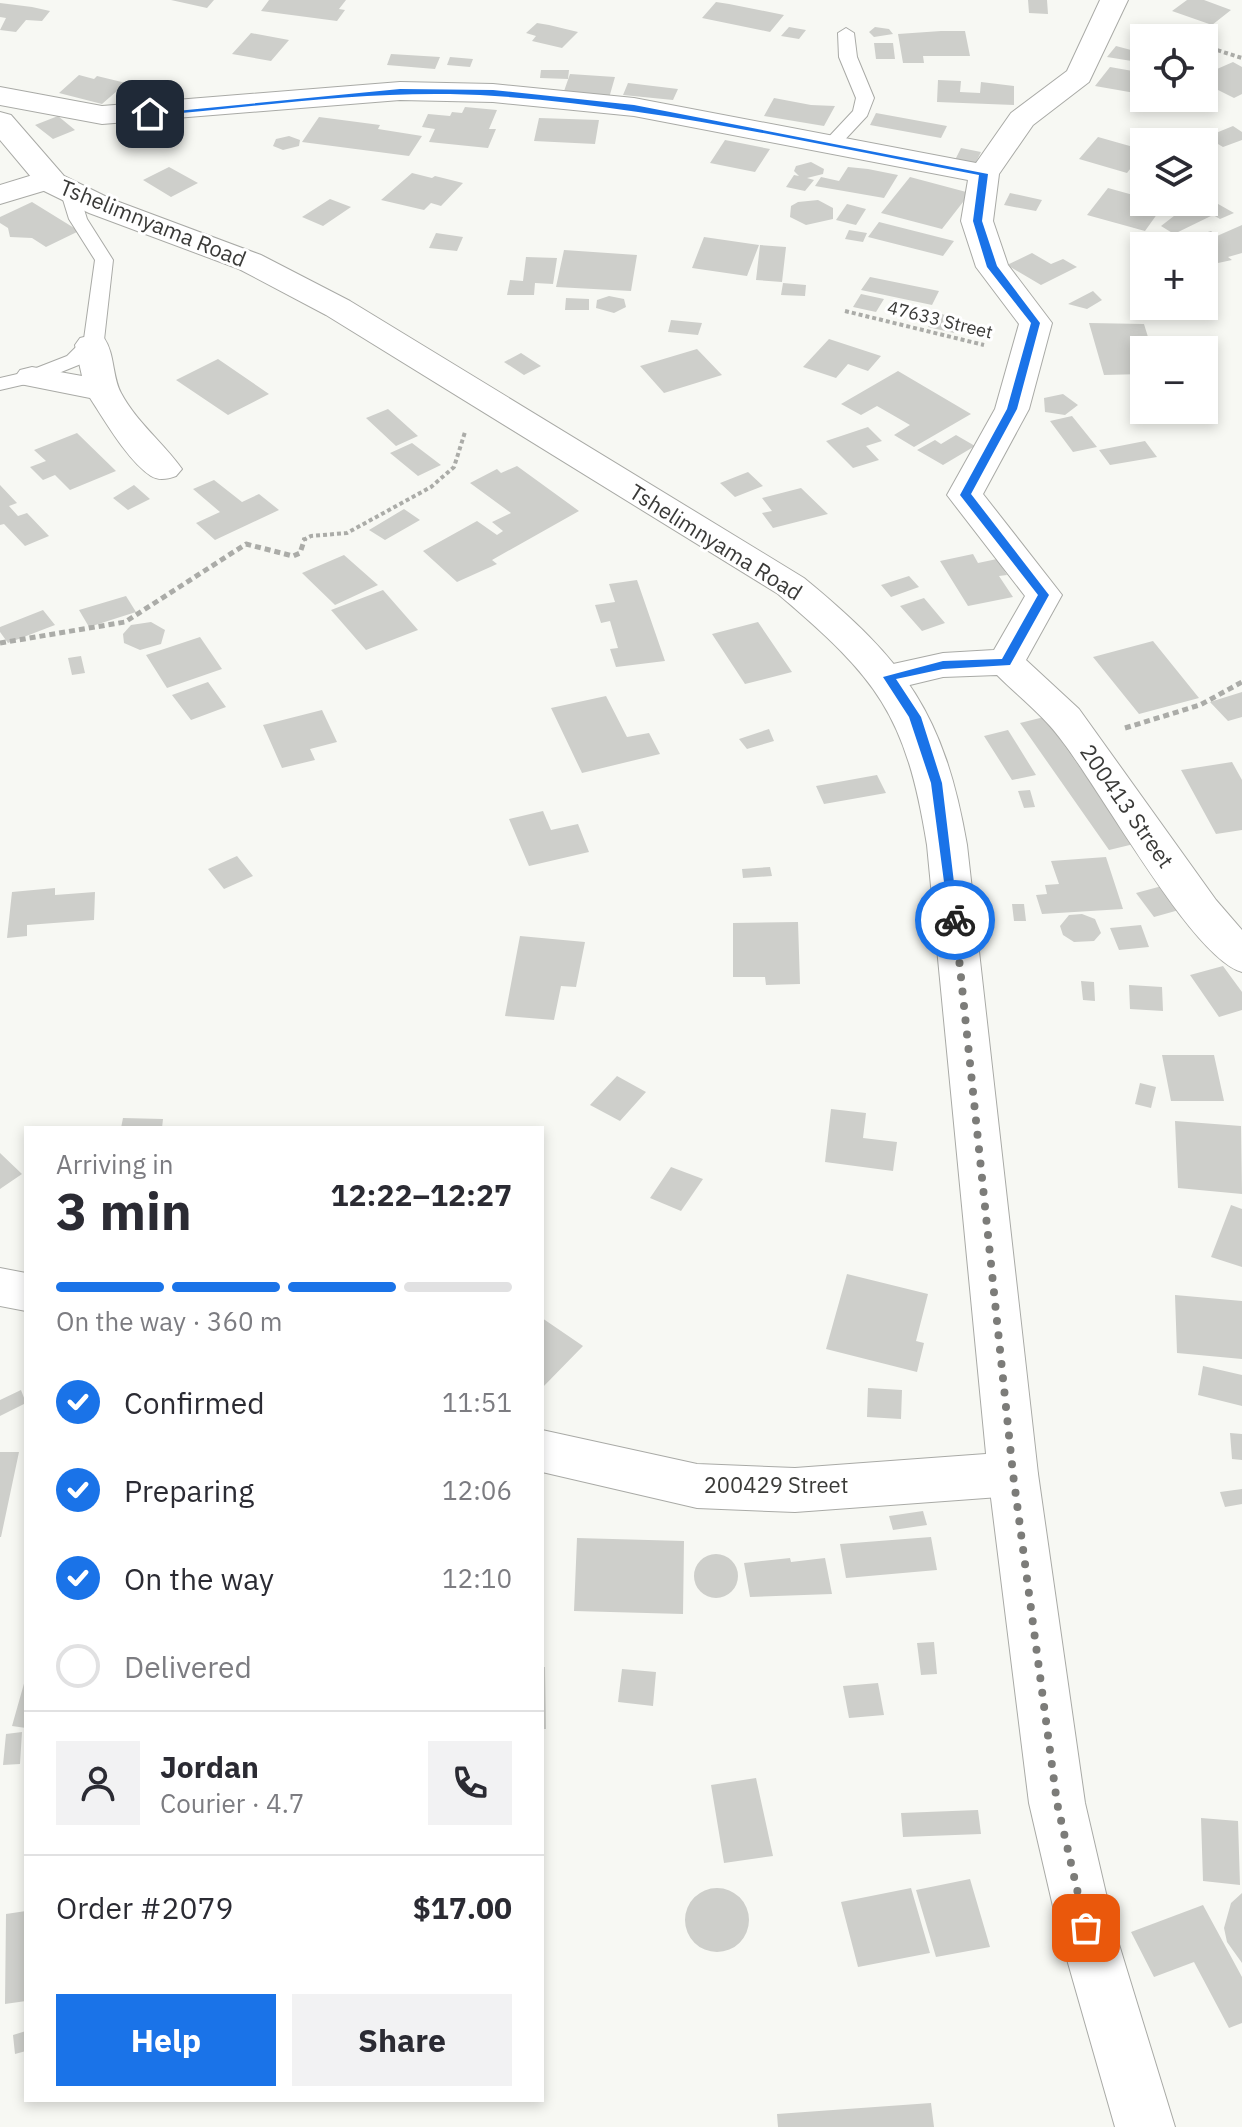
<!DOCTYPE html>
<meta charset="utf-8">
<style>
body{margin:0;font-family:"IBM Plex Sans",sans-serif;background:#f2f2f3;color:#2b2b33;height:100vh;display:flex;flex-direction:column;font-size:30px;white-space:nowrap}
*{box-sizing:border-box;margin:0}
p{font-size:26px;color:#7c7c81}
.icon{flex:none;width:44px;height:44px;fill:none;stroke:currentColor;stroke-width:2;stroke-linecap:round;stroke-linejoin:round}
.map{position:relative;flex:1;overflow:hidden}
.drawer{position:absolute;left:24px;top:1126px;width:520px;height:976px;display:flex;flex-direction:column;background:#fff;border-radius:0px;box-shadow:0 4px 12px #0003}
.drawer>*{flex:none}
.fabs{position:absolute;left:1130px;top:24px;display:grid;gap:16px}
.fabs a{display:grid;place-items:center;width:88px;height:88px;border-radius:0px;background:#fff;box-shadow:0 4px 12px #0003;font-size:40px}
.pin{position:absolute;display:grid;place-items:center;width:68px;height:68px;color:#fff;margin:-34px;border-radius:16px;box-shadow:0 4px 12px #0006}
.courier{position:absolute;display:grid;place-items:center;width:80px;height:80px;margin:-40px;border:6px solid #1a73e8;border-radius:50%;background:#fff;color:#222;box-shadow:0 2px 10px #0007}
.head em{font-style:normal;font-weight:800}
.head div{display:flex;flex-direction:column-reverse}
.head{display:flex;align-items:center;justify-content:space-between;height:136px;padding:0 32px}
h1{font-size:52px;font-weight:800;line-height:60px}
.bar{display:grid;grid-template-columns:repeat(4,1fr);gap:12px 8px;align-content:center;height:96px;padding:0 32px}
.bar i{height:10px;border-radius:6px;background:#e1e1e2}
.bar .on{background:#1a73e8}
.bar p{grid-column:span 4}
.line{display:flex;align-items:center;gap:20px;padding:0 32px;border-top:2px solid #e1e1e2}
.line div{flex:1}
.round{display:grid;place-items:center;flex:none;width:84px;height:84px;border-radius:0px;background:#f2f2f3}
ol{padding:0 32px;list-style:none}
li{display:flex;align-items:center;gap:24px;height:88px}
li p{margin-inline-start:auto}
li .icon{padding:8px;border-radius:50%;background:#1a73e8;color:#fff;stroke-width:4}
li:last-child{color:#7c7c81}
li i{width:44px;height:44px;border:4px solid #e1e1e2;border-radius:50%}
.action{display:flex;gap:16px;margin-top:auto;padding:16px 32px}
.action a{flex:1;height:92px;border-radius:0px;background:#1a73e8;color:#fff;font-size:32px;font-weight:800;line-height:92px;text-align:center}
.action a+a{background:#f2f2f3;color:#2b2b33}
.map>svg:first-child{display:block}
.building{fill:#cecfcb}
.lines{fill:none;stroke-linecap:round;stroke-linejoin:round}
.lane-casing{stroke:#a9aaa6;stroke-width:2}
.street-casing{stroke:#a9aaa6;stroke-width:2}
.secondary-casing{stroke:#a9aaa6;stroke-width:2}
.path-far1{stroke:#abaca8;stroke-width:4;stroke-dasharray:4 3;stroke-linecap:butt}
.path{stroke:#abaca8;stroke-width:5;stroke-dasharray:6 4;stroke-linecap:butt}
.lane{fill:#fff;fill-rule:evenodd}
.street{fill:#fff;fill-rule:evenodd}
.secondary{fill:#fff;fill-rule:evenodd}
.route{fill:#1a73e8}
.done{stroke:#7c7c79;stroke-width:8;stroke-dasharray:0 14.4}
.labels{text-anchor:middle;stroke-width:6;stroke-linejoin:round;paint-order:stroke}
.far-street-label{font-size:18px;fill:#3a3a38;stroke:#fff}
.street-label{font-size:22px;fill:#3a3a38;stroke:#fff}
</style>
<div class="map">
<svg width="1242" height="2127" viewBox="0 0 1242 2127">
<rect width="100%" height="100%" fill="#f7f8f3"/>
<path class="building" d="M171,0H214L207,8Z
M269,0H346L339,9L345,10L337,21L261,11Z
M1028,0H1047L1048,14L1029,13Z
M1187,0H1204L1231,10L1212,25L1172,11Z
M716,2L729,4L784,15L770,32L702,18Z
M0,3L32,7L50,11L42,21L26,20L16,32L0,30L6,18L0,17Z
M537,23L549,25L578,32L562,48L532,41L536,36L526,33Z
M789,27L806,30L799,39L781,36Z
M875,27L889,29L893,34L874,37L869,32Z
M941,31H965L970,56H923L924,63H903L898,34Z
M251,33L289,40L271,61L232,54Z
M1138,41L1144,43V63L1107,57L1116,46L1131,50Z
M874,43H893L895,59H876Z
M391,54L440,57L435,69L387,65Z
M450,57L473,59L470,67L447,65Z
M1204,62L1217,69L1233,62L1242,67V94L1234,98L1204,83L1207,79Z
M1110,67L1144,73V99L1134,97L1135,93L1095,86Z
M541,70H569L568,79L540,78Z
M570,74L615,77L609,98L563,94Z
M79,75L94,79L97,76L126,83L102,104L59,93Z
M938,80L961,81L960,92L980,93L981,82L1014,86V105L937,102Z
M628,83L678,89L673,100L623,95Z
M128,91L145,92L142,100L124,99Z
M1204,97L1214,103L1211,110H1192L1184,103L1187,98Z
M774,98L811,105L835,106L824,126L764,116Z
M465,107L497,110L489,129H496L488,148L429,142L435,129L422,127L428,114L450,116L452,112L462,113Z
M876,113L947,126L941,138L870,125Z
M58,116L75,130L53,139L35,125Z
M319,117L380,125L378,129L422,136L409,156L302,142Z
M539,118L599,120L595,144L534,141Z
M1233,126L1242,132V140L1223,147L1206,137Z
M289,136L300,140L299,146L283,150L273,146L276,139Z
M1098,137L1144,150V151L1127,173L1079,159Z
M725,140L770,149L755,172L710,163Z
M961,148L981,152L975,164L955,160Z
M811,162L824,169L823,174L807,178L814,180L805,191L786,187L794,175L799,176L794,171L796,166Z
M169,167L198,183L171,197L143,180Z
M848,167L868,169L898,175L884,198L815,186L821,177L839,181Z
M412,173L432,178L435,176L463,183L441,206L431,203L424,210L381,200Z
M910,177L970,193L942,229L881,213Z
M1108,188L1144,198V202L1165,203L1145,231L1087,215Z
M1010,193L1042,200L1036,211L1004,205Z
M1204,196L1234,213L1220,219L1213,215L1174,234L1161,226L1192,202H1204Z
M330,199L351,207L323,226L302,217Z
M818,200L833,208V219L806,225L790,217L791,206L798,202Z
M32,202L79,231L46,247L32,238L10,237L8,228L0,223V217Z
M847,204L866,209L856,225L836,220Z
M879,222L954,241L943,256L868,237Z
M1242,225V253L1228,257L1232,260L1204,266V246L1189,238L1211,231L1217,236Z
M849,230L867,233L863,242L845,239Z
M436,233L463,237L457,251L429,248Z
M704,237L759,245L747,276L692,268Z
M760,245L786,247L782,282L756,280Z
M564,250L637,255L631,291L556,287Z
M1032,253L1051,264L1063,259L1077,267L1041,285L1007,265Z
M526,257L557,258L553,284L535,283L534,295H507L510,280L523,281Z
M870,277L939,291L932,305L861,290Z
M783,283L806,285L805,296L781,295Z
M1093,291L1102,300L1087,309L1068,304Z
M861,294L884,299L876,312L853,307Z
M609,296L624,299L626,307L614,313L596,308L597,300Z
M566,298L589,299V310H565Z
M937,313L962,319L954,333L928,327Z
M671,320L702,323L698,335L668,332Z
M1089,323L1144,324L1152,350H1144V374L1104,375Z
M829,339L881,356L868,371L848,364L836,378L803,367Z
M697,349L722,375L664,393L640,366Z
M521,353L541,366L524,375L504,362Z
M218,359L269,394L228,415L176,380Z
M898,371L971,414L914,447L894,435L910,425L877,406L861,415L841,404Z
M1063,394L1078,405L1065,415L1045,412L1044,398Z
M388,409L418,436L396,446L366,418Z
M1072,416L1097,447L1073,452L1050,421Z
M868,427L882,441L866,446L879,460L853,468L826,441Z
M77,433L116,471L70,490L55,475L43,480L30,467L46,461L34,450Z
M956,435L975,446L943,465L917,450L935,440L941,444Z
M1145,441L1157,457L1110,465L1099,450Z
M412,443L441,465L418,476L390,453Z
M517,466L579,511L492,560L497,564L457,582L423,551L477,521L497,535L503,531L492,522L511,513L470,483L497,469L501,473Z
M748,472L763,486L735,497L720,483Z
M214,480L242,502L259,494L279,510L215,540L196,523L220,512L193,489Z
M0,485L17,503L9,506L18,516L27,513L49,536L25,546L4,524L0,525Z
M134,485L150,499L128,510L113,498Z
M801,488L828,514L773,528L762,513L772,511L762,498Z
M404,509L420,520L385,540L369,530Z
M973,554L978,563L997,559L1007,575L999,576L1013,597L968,606L940,561Z
M344,555L378,585L335,605L302,573Z
M909,576L919,587L891,597L881,585Z
M637,580L665,661L616,667L610,649L618,648L610,621L601,623L595,605L615,602L609,584Z
M383,590L418,630L366,650L331,610Z
M126,596L136,612L89,627L79,610Z
M924,598L945,623L922,631L900,606Z
M43,610L55,625L8,643L0,632V627Z
M151,622L165,630L161,644L140,650L124,643L123,634L131,625Z
M758,622L792,672L745,684L712,634Z
M200,637L222,669L167,688L146,655Z
M1153,641L1199,698L1139,714L1093,657Z
M81,656L85,673L72,675L68,658Z
M208,682L226,707L191,720L172,695Z
M1242,692V717L1228,721L1210,702Z
M606,696L627,737L649,733L660,754L582,773L551,708Z
M322,710L337,742L310,749L315,760L282,768L263,725Z
M1044,717L1134,844L1109,850L1020,723Z
M769,729L774,741L747,749L739,739Z
M1008,730L1036,775L1012,780L984,736Z
M1232,762L1242,780V830L1216,834L1181,770Z
M877,775L886,793L824,804L816,786Z
M1030,790L1035,807L1024,808L1018,791Z
M543,811L551,830L578,824L589,852L529,866L509,819Z
M237,856L253,876L224,889L208,869Z
M1106,857L1123,909L1042,914L1036,895L1047,894L1045,885L1059,884L1051,861Z
M770,867L772,876L743,878L742,869Z
M1162,886L1179,910L1154,917L1136,893Z
M55,888V895L95,892L94,920L27,925V936L7,938L12,892Z
M1012,904H1024L1026,921H1014Z
M1082,914L1095,919L1101,933L1094,941L1074,942L1063,935L1060,926L1069,915Z
M798,922L800,984L766,985L765,977H733V923Z
M1141,925L1149,947L1119,950L1110,928Z
M520,936L585,942L576,987L561,986L554,1020L505,1016Z
M1223,966L1242,992V1010L1219,1017L1190,975Z
M1081,981L1094,982L1095,1001L1083,1000Z
M1129,985L1162,987L1163,1011L1130,1009Z
M1162,1055H1214L1224,1101H1171Z
M617,1076L646,1092L620,1121L590,1105Z
M1140,1083L1156,1087L1151,1108L1135,1104Z
M831,1109L866,1113L863,1138L897,1142L893,1171L825,1162Z
M123,1118L163,1119L162,1128H121Z
M1175,1121L1241,1126L1242,1194L1178,1188Z
M0,1153L22,1174L0,1189Z
M671,1167L703,1179L681,1211L650,1198Z
M1231,1205L1242,1209V1267L1211,1257Z
M847,1274L928,1294L916,1341L924,1343L917,1372L826,1349Z
M1175,1295L1242,1301V1359L1177,1353Z
M542,1318L583,1346L542,1388Z
M1203,1366L1242,1375V1406L1198,1395Z
M868,1388L902,1390L901,1419L867,1417Z
M21,1390L26,1403L0,1416V1400Z
M1230,1433L1242,1434V1460L1232,1459Z
M0,1452H19L1,1537H0Z
M1242,1489V1504L1225,1507L1220,1492Z
M923,1511L927,1525L893,1530L889,1516Z
M931,1537L937,1570L846,1578L840,1544Z
M577,1538L684,1541L683,1614L574,1611Z
M694 1576a22 22 0 1 1 44 0a22 22 0 1 1-44 0Z
M790,1558L791,1562L825,1558L832,1594L750,1597L744,1563Z
M934,1642L937,1674L921,1675L917,1643Z
M542,1667H545L546,1729H542Z
M622,1669L656,1672L653,1706L618,1702Z
M25,1680L26,1728L12,1726Z
M878,1683L884,1715L849,1718L843,1686Z
M22,1732L20,1764L3,1765L6,1734Z
M756,1778L773,1856L724,1863L711,1785Z
M978,1810L981,1834L903,1837L901,1813Z
M1201,1818L1238,1821L1240,1885L1203,1881Z
M970,1879L990,1947L936,1957L916,1890Z
M911,1888L930,1953L858,1967L841,1902Z
M685 1920a32 32 0 1 1 64 0a32 32 0 1 1-64 0Z
M1242,1893V1963L1227,1942L1224,1928L1231,1903Z
M1203,1905L1242,1977V2023L1229,2028L1194,1962L1154,1977L1131,1932Z
M26,1911V2001L5,2004L6,1914Z
M26,2031V2051L15,2054L13,2035Z
M931,2103L934,2127H778L777,2114Z"/>
<g class="lines">
<defs>
<path id="lane" d="M846,28L854,33L857,57L874,98L867,116L839,146L833,147L824,142L853,111L856,98L839,57L838,33Z
M70,188L79,193L87,219L113,260L104,340L81,364L39,381L0,390V378L26,372L67,356L84,339L95,260L69,219L61,193Z"/>
<path id="street" d="M1100,0H1128L1089,82L1033,125L999,174L993,221L1008,265L1052,323L1029,409L983,494L1062,595L1026,660L1079,709L1216,900L1242,930V972C1189,957 1094,775 1050,726C1034,708 1014,692 997,675L943,677L889,690L875,686L870,677L875,668L943,653L994,650L1025,596L947,495L995,409L1019,324L976,267L961,221L968,180L634,116L493,102L400,100L102,124L0,105V87L102,106L400,82L493,84L634,98L976,163L1011,113L1067,71Z
M49,170L60,172L64,179L60,186L0,204V185Z
M92,335L104,338C115,354 112,376 121,393C137,423 163,442 182,469L176,476C168,479 159,481 151,476C128,461 105,421 90,398L20,384L15,377L20,370L32,367L82,376L75,345L80,338Z
M0,1268L26,1273V1311L0,1306Z
M542,1430L697,1464L795,1468L1013,1452L1031,1459L1038,1474L1031,1489L1013,1496L795,1512L697,1508L542,1472Z"/>
<path id="secondary" d="M0,112L11,115L64,176L111,199L261,255L350,301L804,578C906,662 944,713 967,845L1038,1474L1085,1803L1114,1928L1175,2127H1115L1058,1928L1029,1803L988,1474L927,845C906,714 877,678 778,594L326,315L239,269L89,213L42,190L0,140Z"/>
</defs>
<use href="#lane" class="lane-casing"/>
<use href="#street" class="street-casing"/>
<use href="#secondary" class="secondary-casing"/>
<path class="path-far1" d="M1144,28L1178,38
M1204,46L1242,58
M845,311L984,345
M303,540L311,536L347,533L431,487L454,467L465,432"/>
<path class="path" d="M0,643L125,622L246,544L293,556L300,553L305,538
M1125,728L1200,705L1242,682"/>
<use href="#lane" class="lane"/>
<use href="#street" class="street"/>
<use href="#secondary" class="secondary"/>
</g>
<path class="route" d="M400,89L493,90L634,105L988,174L982,221L997,266L1040,323L1017,409L971,494L1049,595L1010,665L943,669L896,679L921,717L942,783L959,924L949,920L931,783L909,717L883,677L943,661L1002,659L1038,595L960,495L1007,409L1031,323L987,267L973,221L979,175C818,145 658,107 495,96C380,88 264,106 150,116L146,114Z"/>
<g class="lines">
<path class="done" d="M955,920L1013,1474L1057,1803L1086,1928"/>
</g>
<g class="labels">
<g class="far-street-label">
<text transform="translate(940 320) rotate(14)" y="6">47633 Street</text>
</g>
<g class="street-label">
<text transform="translate(153 223) rotate(22)" y="8">Tshelimnyama Road</text>
<text transform="translate(716 542) rotate(32)" y="8">Tshelimnyama Road</text>
<text transform="translate(1127 806) rotate(55)" y="8">200413 Street</text>
<text x="776" y="1493">200429 Street</text>
</g>
</g>
</svg>
<div class="fabs">
<a><svg class="icon" aria-label="locate" viewBox="0 0 24 24"><circle cx="12" cy="12" r="6"/><path d="M12 2v4M12 18v4M2 12h4M18 12h4"/></svg></a>
<a><svg class="icon" aria-label="layers" viewBox="0 0 24 24"><path d="M12 4l9 5-9 5-9-5zM3 14l9 5 9-5"/></svg></a>
<a>+</a>
<a>−</a>
</div>
<div class="pin" style="left:1086px;top:1928px;background:#ea580c"><svg class="icon" aria-label="bag" viewBox="0 0 24 24"><path d="M5 8h14l-1 12H6zM9 8a3 3 0 0 1 6 0"/></svg></div>
<div class="pin" style="left:150px;top:114px;background:#1f2937"><svg class="icon" aria-label="home" viewBox="0 0 24 24"><path d="M3 11l9-7 9 7M6 9v11h12V9"/></svg></div>
<div class="courier" style="left:955px;top:920px"><svg class="icon" aria-label="bike" viewBox="0 0 24 24"><circle cx="6" cy="16" r="4"/><circle cx="18" cy="16" r="4"/><path d="M6 16l4-8h5l3 8M10 8l3 8H6M13 5h3"/></svg></div>
<section class="drawer">
<div class="head"><div><h1>3 min</h1><p>Arriving in</p></div><em>12:22–12:27</em></div>
<div class="bar"><i class="on"></i><i class="on"></i><i class="on"></i><i></i><p>On the way · 360 m</p></div>
<ol>
<li><svg class="icon" aria-label="check" viewBox="0 0 24 24"><path d="M5 12l5 5 9-10"/></svg>Confirmed<p>11:51</p></li>
<li><svg class="icon" aria-label="check" viewBox="0 0 24 24"><path d="M5 12l5 5 9-10"/></svg>Preparing<p>12:06</p></li>
<li><svg class="icon" aria-label="check" viewBox="0 0 24 24"><path d="M5 12l5 5 9-10"/></svg>On the way<p>12:10</p></li>
<li><i></i>Delivered</li>
</ol>
<div class="line" style="height:144px"><a class="round"><svg class="icon" aria-label="person" viewBox="0 0 24 24"><circle cx="12" cy="8" r="4"/><path d="M4 21q1-7 8-7t8 7"/></svg></a><div><b>Jordan</b><p>Courier · 4.7</p></div><a class="round"><svg class="icon" aria-label="phone" viewBox="0 0 24 24"><path d="M5 4h4l2 5-3 2q2 4 5 5l2-3 5 2v4C11 20 4 13 5 4z"/></svg></a></div>
<div class="line" style="height:104px"><div>Order #2079</div><b>$17.00</b></div>
<div class="action"><a>Help</a><a>Share</a></div>
</section>
</div>
